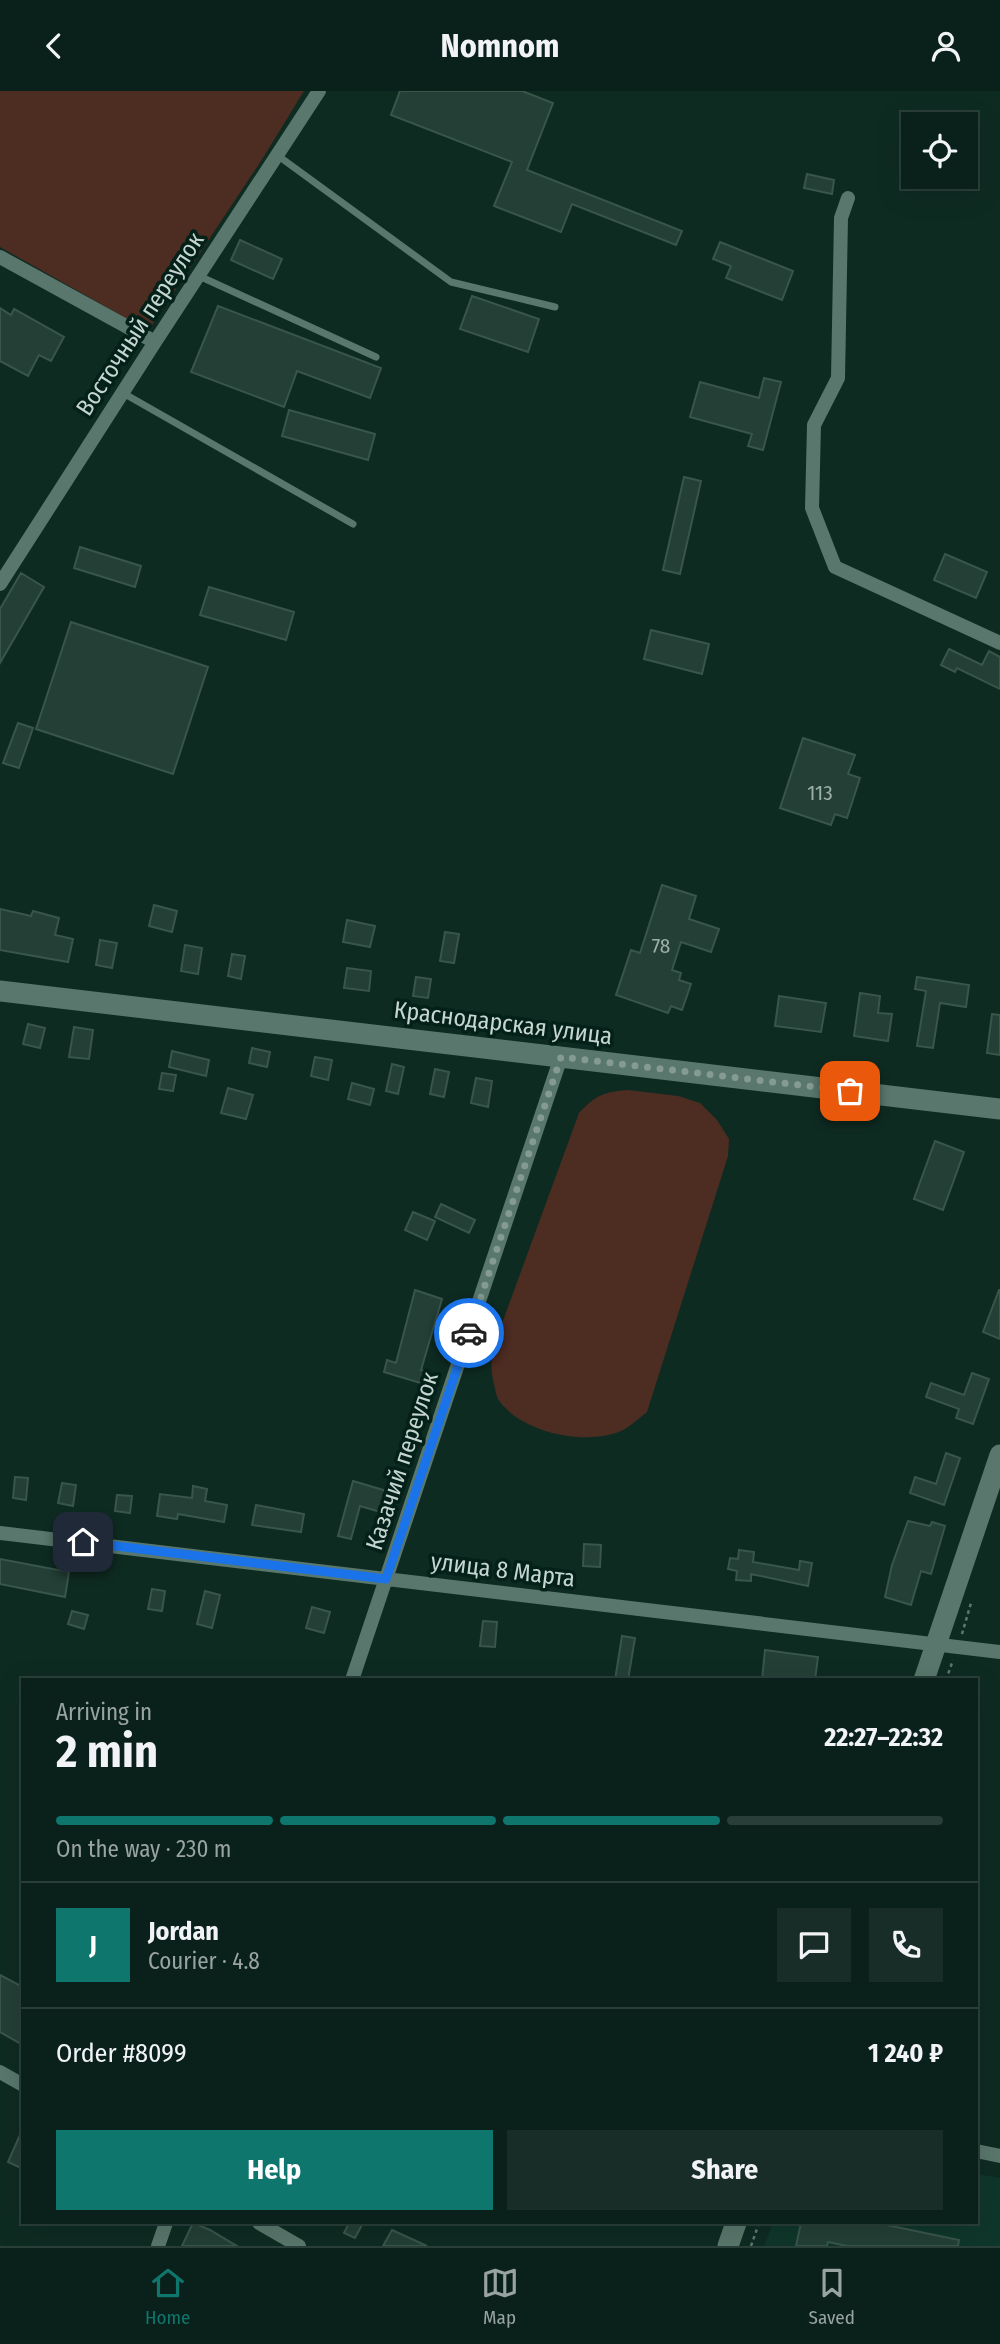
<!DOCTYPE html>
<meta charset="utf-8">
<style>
body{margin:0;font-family:"Fira Sans Condensed",sans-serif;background:#182d27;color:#f1f3f6;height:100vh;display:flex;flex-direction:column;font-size:26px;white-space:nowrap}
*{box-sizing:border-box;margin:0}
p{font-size:23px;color:#99a3a2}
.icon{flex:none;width:38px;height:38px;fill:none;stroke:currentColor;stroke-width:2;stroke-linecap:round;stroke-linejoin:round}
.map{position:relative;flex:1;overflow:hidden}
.side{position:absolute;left:21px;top:1587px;width:957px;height:546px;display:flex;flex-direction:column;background:#0a201a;border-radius:0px;box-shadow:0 7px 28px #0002,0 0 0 2px #2a3e39}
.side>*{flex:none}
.tools{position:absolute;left:901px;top:21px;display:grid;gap:14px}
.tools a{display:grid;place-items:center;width:77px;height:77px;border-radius:0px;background:#0a201a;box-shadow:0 7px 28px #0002,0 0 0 2px #2a3e39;font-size:35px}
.pin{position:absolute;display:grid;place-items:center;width:60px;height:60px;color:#fff;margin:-30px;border-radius:14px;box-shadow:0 4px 10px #0006}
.courier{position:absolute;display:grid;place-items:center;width:70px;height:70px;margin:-35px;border:5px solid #1a73e8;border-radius:50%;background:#fff;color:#222;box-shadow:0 2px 9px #0007}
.headline em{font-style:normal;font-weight:700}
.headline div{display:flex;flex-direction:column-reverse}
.headline{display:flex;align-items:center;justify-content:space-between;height:119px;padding:0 35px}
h1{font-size:46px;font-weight:700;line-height:52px}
.bar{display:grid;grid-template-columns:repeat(4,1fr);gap:10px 7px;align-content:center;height:84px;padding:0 35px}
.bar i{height:9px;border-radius:5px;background:#2a3e39}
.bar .current{background:#0f766e}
.bar p{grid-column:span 4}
.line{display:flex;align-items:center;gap:18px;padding:0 35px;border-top:2px solid #2a3e39}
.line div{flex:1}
.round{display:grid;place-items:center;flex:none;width:74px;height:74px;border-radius:0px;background:#182d27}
.button{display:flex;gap:14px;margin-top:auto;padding:14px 35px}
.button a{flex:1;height:80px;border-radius:0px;background:#0f766e;color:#fff;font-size:28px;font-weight:700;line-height:80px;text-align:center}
.button a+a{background:#182d27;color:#f1f3f6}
header{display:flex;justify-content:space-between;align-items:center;height:91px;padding:0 35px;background:#0a201a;font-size:32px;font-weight:700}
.dock{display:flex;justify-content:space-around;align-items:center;height:98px;border-top:2px solid #2a3e39;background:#0a201a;font-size:19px;color:#99a3a2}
.dock a{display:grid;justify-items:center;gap:4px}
.dock .current{color:#0f766e}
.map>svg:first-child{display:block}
.built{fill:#0f362a}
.green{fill:#4d2c22}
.building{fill:#233f36;stroke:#39564b;stroke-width:2}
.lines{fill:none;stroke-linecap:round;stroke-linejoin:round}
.path{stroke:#60776f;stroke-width:2.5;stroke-dasharray:3.5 3.5;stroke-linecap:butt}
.lane{stroke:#59776c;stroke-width:7}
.street{stroke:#59776c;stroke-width:14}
.secondary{stroke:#59776c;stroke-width:21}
.done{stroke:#859a92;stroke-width:7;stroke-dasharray:0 12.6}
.route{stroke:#1a73e8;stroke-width:9}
.labels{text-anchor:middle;stroke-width:7;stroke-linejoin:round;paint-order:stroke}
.number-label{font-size:21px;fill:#9cb0a9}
.street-label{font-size:24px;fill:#c5d5cf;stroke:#042119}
</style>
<header><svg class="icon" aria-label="back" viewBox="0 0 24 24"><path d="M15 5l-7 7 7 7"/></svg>Nomnom<svg class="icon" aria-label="person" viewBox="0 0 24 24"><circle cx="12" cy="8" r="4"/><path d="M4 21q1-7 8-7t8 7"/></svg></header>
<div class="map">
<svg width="1000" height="2155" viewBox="0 0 1000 2155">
<rect width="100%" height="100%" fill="#0e2b22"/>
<path class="built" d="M977,2083L1000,2087V2155H764L773,2132H976Z"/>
<path class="green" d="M0,0H304L261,70L152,234L140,235L0,156Z
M628,999L678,1005L700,1012L717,1029L729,1048L728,1065L647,1321C639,1327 630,1336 621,1340C585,1355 521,1342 498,1308C496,1304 495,1297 494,1293C489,1273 492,1265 497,1246L579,1022C596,1004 604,1001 628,999Z"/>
<path class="building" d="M400,0H522L553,12L527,79L682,140L676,154L572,113L561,141L494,115L512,71L391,24Z
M807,83L834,89L832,103L804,97Z
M240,149L282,168L273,188L231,169Z
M720,151L793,180L782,209L726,187L731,175L713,168Z
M472,205L539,228L528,261L460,238Z
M218,215L381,277L370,307L297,280L284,316L191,281Z
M0,217L11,224L14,218L64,246L51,270L39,264L28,285L0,270Z
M764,287L781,291L763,359L748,355L752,343L690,326L700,291L759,307Z
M289,319L375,343L368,369L282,345Z
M684,386L701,390L680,483L663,479Z
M80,456L141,475L135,496L74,477Z
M945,463L987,481L976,507L934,489Z
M21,482L44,496L0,572V518Z
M209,496L294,521L286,549L200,524Z
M71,531L208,576L173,683L36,638Z
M651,539L709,553L702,583L644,568Z
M949,558L982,574L989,560L1000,566V598L957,577L955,581L941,574Z
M18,632L33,637L19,677L3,672Z
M803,647L855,664L848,683L860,687L847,727L835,723L831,734L780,717Z
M662,794L696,805L689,828L719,838L711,861L681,851L672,879L681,882L679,889L691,893L682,919L671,915L668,922L616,904L631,859L640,862Z
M154,814L177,820L172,841L149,835Z
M0,818L31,825L33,820L59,827L55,844L73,848L68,871L0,859Z
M347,829L375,835L370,856L343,851Z
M445,841L459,843L454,872L440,870Z
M100,849L117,852L112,877L96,874Z
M185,854L202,857L198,883L181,880Z
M232,863L245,865L241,888L228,885Z
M347,877L371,880L369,900L344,897Z
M416,886L431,888L428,907L413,905Z
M917,886L969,894L966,916L940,912L933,957L917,955L926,900L915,898Z
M860,902L880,905L878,922L892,923L888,950L854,945Z
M779,905L826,912L821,941L775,935Z
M992,923L1000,924V964L987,962Z
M28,933L45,937L40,957L23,953Z
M74,936L93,939L89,968L69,966Z
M252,957L270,961L267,976L249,972Z
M172,960L209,969L206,985L169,976Z
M315,966L332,969L328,989L311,985Z
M392,973L404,976L398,1003L386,1000Z
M435,978L449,981L444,1006L430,1003Z
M162,982L176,984L173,1000L159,998Z
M476,987L492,990L488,1016L471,1012Z
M352,992L374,998L370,1014L348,1008Z
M228,997L253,1004L246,1028L221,1022Z
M935,1050L964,1061L943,1119L914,1108Z
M441,1113L475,1129L469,1142L435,1126Z
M413,1121L435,1130L427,1149L405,1139Z
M415,1199L442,1208L421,1279L428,1281L424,1293L384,1281L387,1269L396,1272Z
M999,1199H1000V1248L983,1241Z
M972,1282L989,1288L973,1333L956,1327L959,1318L926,1306L931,1292L964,1304Z
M946,1362L960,1367L944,1414L910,1402L915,1386L936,1393Z
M15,1386L28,1387L26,1409L13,1407Z
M353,1390L390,1401L384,1422L360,1415L351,1448L338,1445Z
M62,1392L76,1394L73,1415L58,1412Z
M193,1395L207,1398L205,1410L227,1414L224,1431L178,1423L177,1428L157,1425L160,1403L192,1407Z
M117,1404L132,1405L130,1422L115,1420Z
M256,1414L304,1423L301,1441L252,1434Z
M908,1430L930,1435L932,1431L945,1435L931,1483L921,1480L911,1514L885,1506L892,1474Z
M584,1453L601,1454L600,1476L583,1475Z
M739,1459L754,1461L753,1471L799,1479L800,1470L812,1472L808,1495L751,1483V1490L736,1489L737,1480L728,1478L730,1467L738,1468Z
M0,1468L69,1481L65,1506L0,1493Z
M152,1498L165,1500L162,1520L148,1518Z
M205,1500L220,1504L212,1537L197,1533Z
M312,1516L330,1521L324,1542L306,1537Z
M72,1520L88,1524L84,1538L68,1533Z
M483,1530L497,1531L495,1556L480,1555Z
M622,1545L635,1547L628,1589H615Z
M765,1559L818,1566L815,1589H762Z
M0,1884L23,1896V1954L0,1941Z
M23,2037V2078L8,2071Z
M193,2132L210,2139L237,2155H182Z
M349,2132H363L355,2147L344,2142Z
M801,2132H877L959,2149L958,2155H847L828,2151L827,2155H796Z
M392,2139L427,2155H383Z"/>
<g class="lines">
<path class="path" d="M962,1543L971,1512
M946,1589L953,1569
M751,2155L759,2132"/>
<path class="lane" d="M277,64L451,191L555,216
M199,185L376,266
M123,302L353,433"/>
<path class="street" d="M848,107L841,127L838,287L814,334L812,417L835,476L1000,552
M0,166L155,251
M0,493L155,251L319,0
M0,1442L1000,1561
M352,1589L561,966
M0,1981L23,1994
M976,2060L1000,2065
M259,2132L299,2155
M158,2155L166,2132"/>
<path class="secondary" d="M0,900L1000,1018
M924,1589L1000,1364
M728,2155L736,2132"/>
</g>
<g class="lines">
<path class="done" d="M469,1242L561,966L850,1000"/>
<path class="route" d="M83,1451L386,1488L469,1242"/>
</g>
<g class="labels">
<g class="number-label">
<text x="820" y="709">113</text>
<text x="661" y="862">78</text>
</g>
<g class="street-label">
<text transform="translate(140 233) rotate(-57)" y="8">Восточный переулок</text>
<text transform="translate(503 932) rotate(7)" y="8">Краснодарская улица</text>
<text transform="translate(402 1370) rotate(-72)" y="8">Казачий переулок</text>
<text transform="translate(503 1479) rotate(7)" y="8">улица 8 Марта</text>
</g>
</g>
</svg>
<div class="tools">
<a><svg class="icon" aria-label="locate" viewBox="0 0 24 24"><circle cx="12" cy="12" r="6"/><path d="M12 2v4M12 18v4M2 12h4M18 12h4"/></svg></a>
</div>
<div class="pin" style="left:850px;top:1000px;background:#ea580c"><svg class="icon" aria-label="bag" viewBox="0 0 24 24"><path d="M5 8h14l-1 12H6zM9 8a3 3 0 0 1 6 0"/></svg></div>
<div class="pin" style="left:83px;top:1451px;background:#1f2937"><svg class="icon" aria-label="home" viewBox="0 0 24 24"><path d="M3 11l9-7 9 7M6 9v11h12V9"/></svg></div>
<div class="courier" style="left:469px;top:1242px"><svg class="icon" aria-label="car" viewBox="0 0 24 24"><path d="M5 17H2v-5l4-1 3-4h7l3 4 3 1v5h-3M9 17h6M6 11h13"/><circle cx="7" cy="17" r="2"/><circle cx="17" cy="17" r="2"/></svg></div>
<section class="side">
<div class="headline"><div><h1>2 min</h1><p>Arriving in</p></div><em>22:27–22:32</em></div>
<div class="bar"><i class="current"></i><i class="current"></i><i class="current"></i><i></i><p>On the way · 230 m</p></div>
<div class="line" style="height:126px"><b class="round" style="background:#0f766e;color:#fff">J</b><div><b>Jordan</b><p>Courier · 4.8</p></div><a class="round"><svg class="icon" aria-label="chat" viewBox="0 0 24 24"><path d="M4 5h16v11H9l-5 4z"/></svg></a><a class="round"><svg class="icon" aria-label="phone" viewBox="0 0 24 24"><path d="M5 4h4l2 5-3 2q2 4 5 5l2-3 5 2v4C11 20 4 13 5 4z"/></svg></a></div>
<div class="line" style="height:91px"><div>Order #8099</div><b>1 240 ₽</b></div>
<div class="button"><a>Help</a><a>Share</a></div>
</section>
</div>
<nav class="dock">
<a class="current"><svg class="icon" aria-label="home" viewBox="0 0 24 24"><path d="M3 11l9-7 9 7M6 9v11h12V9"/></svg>Home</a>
<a><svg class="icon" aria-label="map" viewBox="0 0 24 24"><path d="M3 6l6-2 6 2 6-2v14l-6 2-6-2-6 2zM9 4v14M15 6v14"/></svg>Map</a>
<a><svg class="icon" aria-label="saved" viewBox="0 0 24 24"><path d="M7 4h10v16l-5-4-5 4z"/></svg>Saved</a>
</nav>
